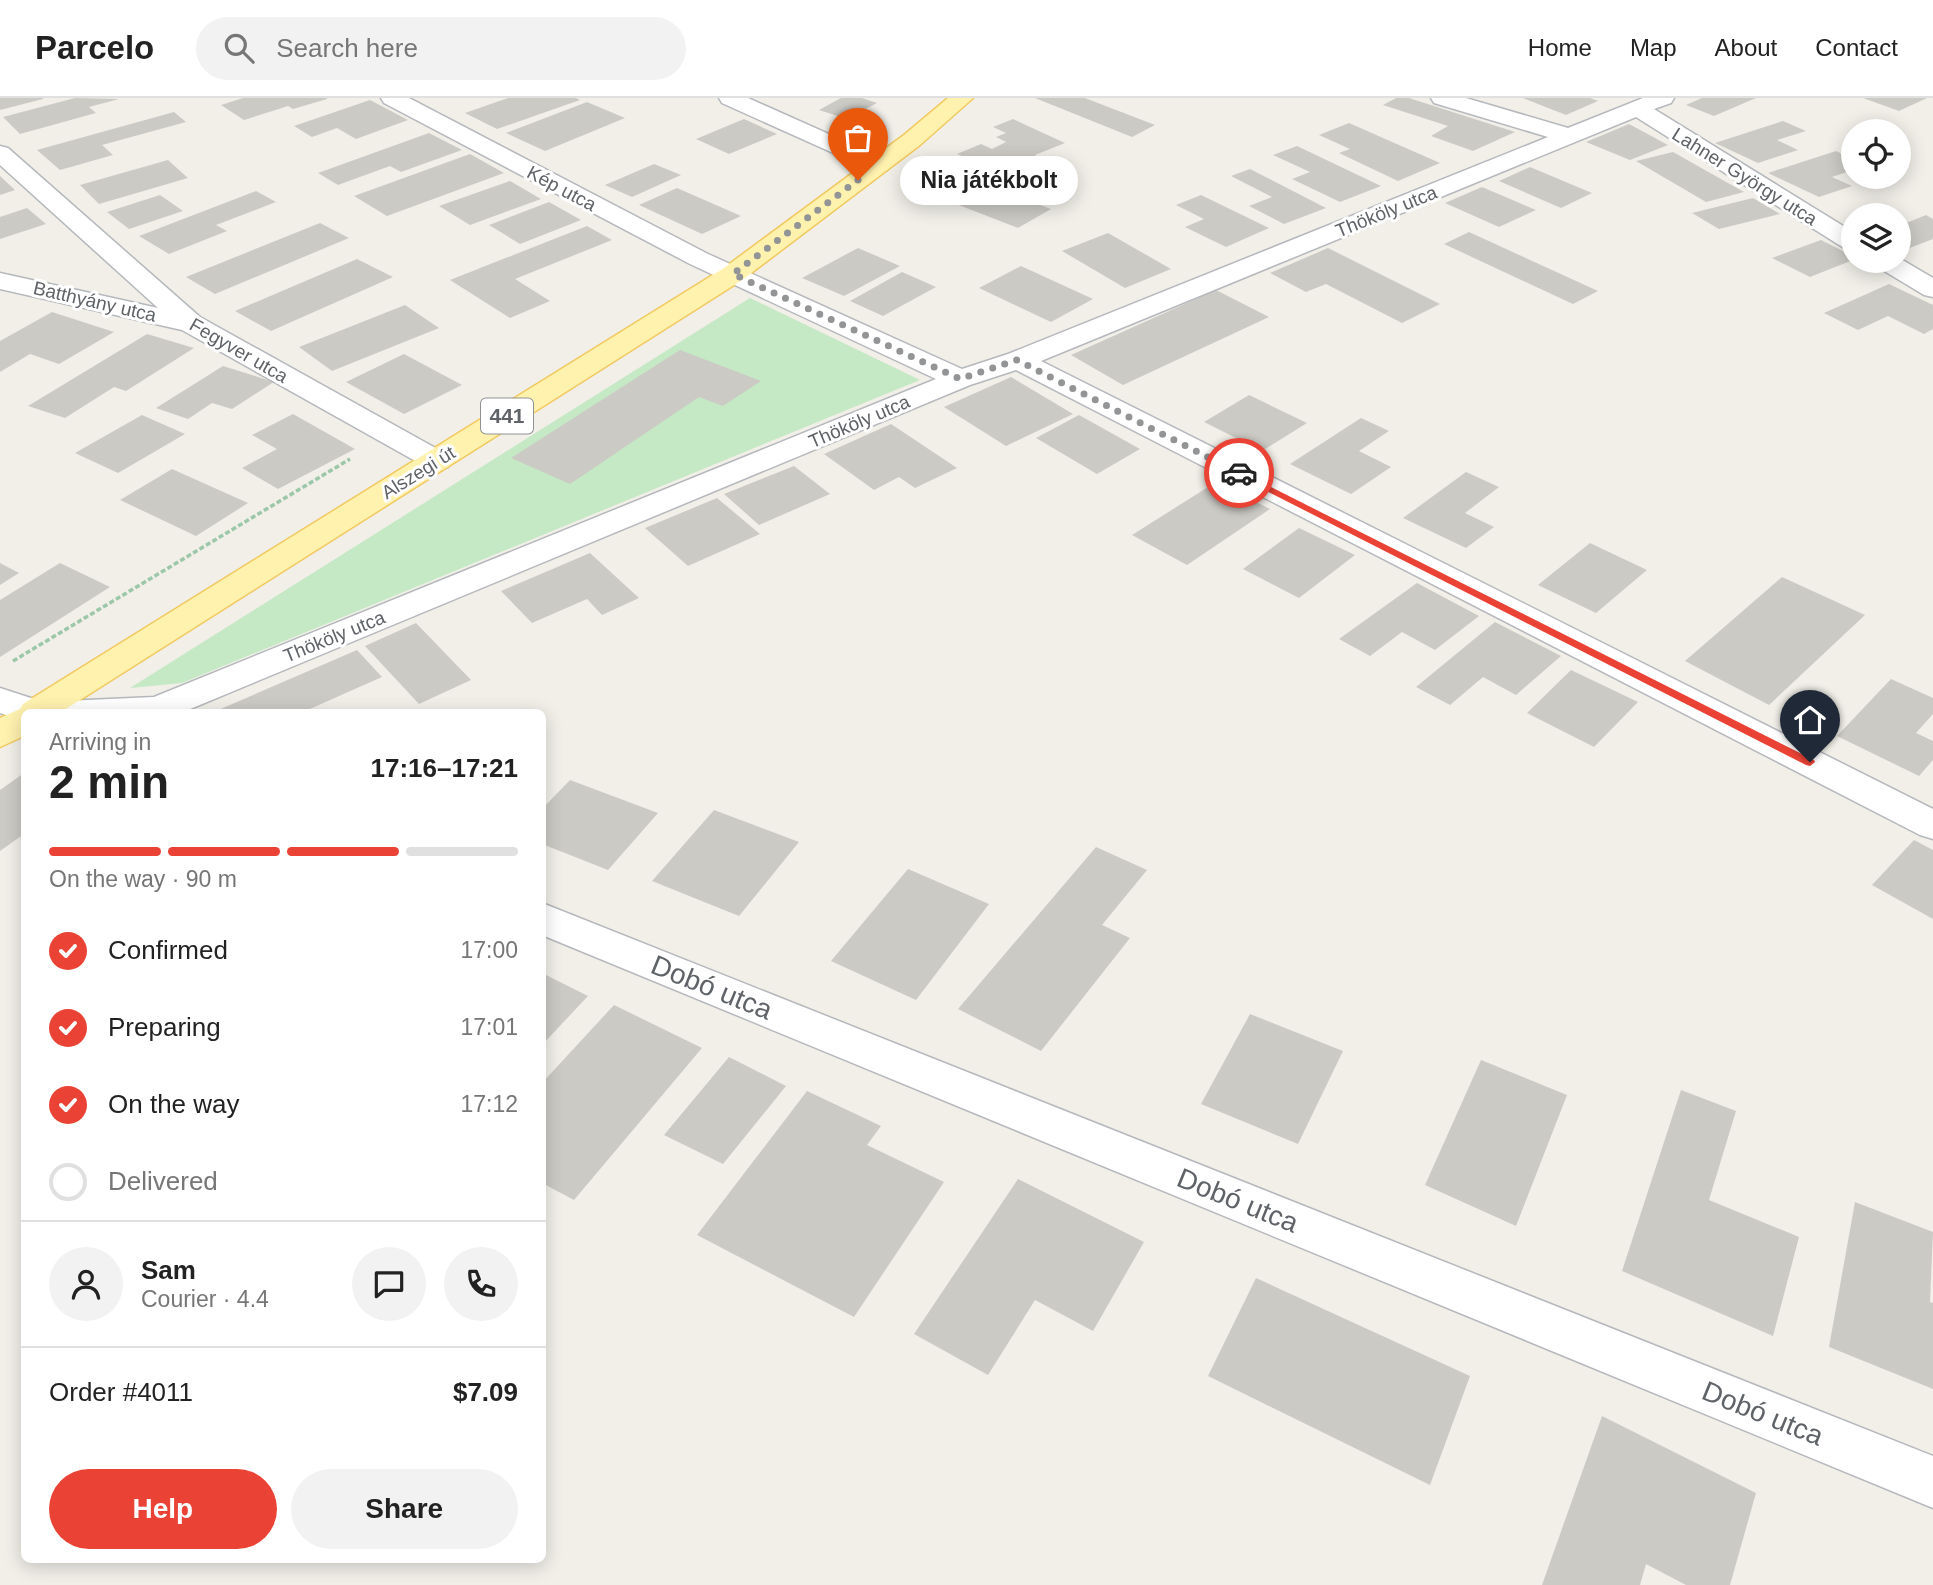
<!DOCTYPE html>
<meta charset="utf-8">
<style>
body{margin:0;font-family:Arial,sans-serif;background:#f2f2f2;color:#222;height:100vh;display:flex;flex-direction:column;font-size:26px;white-space:nowrap}
*{box-sizing:border-box;margin:0}
p{font-size:23px;color:#767676}
.icon{flex:none;width:38px;height:38px;fill:none;stroke:currentColor;stroke-width:2;stroke-linecap:round;stroke-linejoin:round}
.map{position:relative;flex:1;overflow:hidden}
.side{position:absolute;left:21px;top:611px;width:525px;height:854px;display:flex;flex-direction:column;background:#fff;border-radius:10px;box-shadow:0 4px 18px #0003}
.side>*{flex:none}
.buttons{position:absolute;left:1841px;top:21px;display:grid;gap:14px}
.buttons a{display:grid;place-items:center;width:70px;height:70px;border-radius:50%;background:#fff;box-shadow:0 4px 18px #0003;font-size:35px}
.pin{position:absolute;display:grid;place-items:center;width:60px;height:60px;color:#fff;margin:-72px -30px;border-radius:50% 50% 50% 0;rotate:-45deg;box-shadow:0 0 7px #0007}
.pin .icon{rotate:45deg}
.courier{position:absolute;display:grid;place-items:center;width:70px;height:70px;margin:-35px;border:5px solid #ea4335;border-radius:50%;background:#fff;color:#222;box-shadow:0 2px 9px #0007}
.bubble{position:absolute;height:49px;border-radius:24px;background:#fff;box-shadow:0 4px 18px #0003;font-size:23px;font-weight:600;line-height:49px;text-align:center}
.summary em{font-style:normal;font-weight:600}
.summary div{display:flex;flex-direction:column-reverse}
.summary{display:flex;align-items:center;justify-content:space-between;height:119px;padding:0 28px}
h1{font-size:46px;font-weight:600;line-height:52px}
.bar{display:grid;grid-template-columns:repeat(4,1fr);gap:10px 7px;align-content:center;height:84px;padding:0 28px}
.bar i{height:9px;border-radius:5px;background:#e0e0e0}
.bar .selected{background:#ea4335}
.bar p{grid-column:span 4}
.line{display:flex;align-items:center;gap:18px;padding:0 28px;border-top:2px solid #e0e0e0}
.line div{flex:1}
.round{display:grid;place-items:center;flex:none;width:74px;height:74px;border-radius:37px;background:#f2f2f2}
ol{padding:0 28px;list-style:none}
li{display:flex;align-items:center;gap:21px;height:77px}
li p{margin-inline-start:auto}
li .icon{padding:7px;border-radius:50%;background:#ea4335;color:#fff;stroke-width:4}
li:last-child{color:#767676}
li i{width:38px;height:38px;border:4px solid #e0e0e0;border-radius:50%}
.cta{display:flex;gap:14px;margin-top:auto;padding:14px 28px}
.cta a{flex:1;height:80px;border-radius:42px;background:#ea4335;color:#fff;font-size:28px;font-weight:600;line-height:80px;text-align:center}
.cta a+a{background:#f2f2f2;color:#222}
header{display:flex;align-items:center;gap:42px;box-sizing:border-box;height:98px;padding:0 35px;background:#fff;border-bottom:2px solid #e0e0e0}
header strong{font-size:33px}
nav{display:flex;gap:38px;margin-inline-start:auto;font-size:24px}
.search{width:490px;height:63px;background:#f2f2f2;display:flex;align-items:center;gap:18px;box-sizing:border-box;padding:0 24px;border-radius:38px;color:#767676;font-size:26px}
.map>svg:first-child{display:block}
.green{fill:#c5e8c5}
.building{fill:#cccac5}
.lines{fill:none;stroke-linecap:round;stroke-linejoin:round}
.minor-casing{stroke:#b5b8bc;stroke-width:3}
.major-casing{stroke:#f2c960;stroke-width:3}
.path{stroke:#9cc7a9;stroke-width:3.5;stroke-dasharray:5 2.5;stroke-linecap:butt}
.minor{fill:#fff;fill-rule:evenodd}
.major{fill:#fff2af;fill-rule:evenodd}
.route{fill:#ea4335}
.done{stroke:#929495;stroke-width:7;stroke-dasharray:0 12.6}
.labels{text-anchor:middle;stroke-width:6;stroke-linejoin:round;paint-order:stroke}
.far-street-label{font-size:19px;fill:#5f6368;stroke:#fff}
.shield{fill:#fff;stroke:#8f9295;stroke-width:2}
.shield-label{font-size:21px;font-weight:bold;fill:#5f6368}
.near-street-label{font-size:28px;fill:#5f6368;stroke:#fff}
</style>
<header>
<strong>Parcelo</strong>
<div class="search"><svg class="icon" aria-label="search" viewBox="0 0 24 24"><circle cx="10" cy="10" r="6"/><path d="M15 15l6 6"/></svg>Search here</div>
<nav><a>Home</a><a>Map</a><a>About</a><a>Contact</a></nav>
</header>
<div class="map">
<svg width="1933" height="1487" viewBox="0 0 1933 1487">
<rect width="100%" height="100%" fill="#f1efe8"/>
<path class="green" d="M750,200L920,282L182,585L130,590Z"/>
<path class="building" d="M0,0H43V1L0,12Z
M75,0L119,1L89,9L96,15L20,36L3,19Z
M243,0H327V1L293,11L288,8L244,22L221,7Z
M508,0H576L580,2L497,31L465,15Z
M841,0H862L877,5L847,21L819,12Z
M1035,0H1085L1155,27L1132,39Z
M1396,0H1409L1515,34L1473,53L1431,38L1448,28L1383,7Z
M1523,0H1590L1598,3L1566,17Z
M1702,0H1756L1714,18L1686,7Z
M1863,0H1927L1899,13Z
M370,2L408,22L356,41L337,30L312,39L294,28Z
M587,4L625,20L545,53L506,35Z
M174,14L186,24L102,47L113,57L60,72L37,52Z
M744,21L777,36L729,56L696,41Z
M1013,21L1065,45L1035,57L1050,66L1015,82L957,56L981,46L992,51L1006,44L996,39L1006,35L993,29Z
M1783,23L1806,33L1777,42L1798,52L1758,65L1715,45Z
M1349,25L1440,65L1398,83L1339,55L1350,51L1319,37Z
M1629,26L1668,47L1630,62L1586,44Z
M429,35L462,52L401,74L390,68L338,87L318,75Z
M1297,48L1381,88L1340,104L1292,81L1310,74L1273,57Z
M1836,53L1853,61V72L1832,79L1852,88L1819,99L1768,75Z
M1673,54L1744,94L1706,104L1636,63Z
M470,56L504,75L387,118L354,98Z
M168,62L188,80L99,106L80,87Z
M654,66L681,77L632,99L605,87Z
M1530,69L1592,95L1561,110L1499,83Z
M1250,71L1326,110L1284,126L1249,108L1272,99L1231,78Z
M949,73L1051,111L1018,130L915,90Z
M0,78L15,92L0,97Z
M510,83L541,101L470,127L439,108Z
M1482,89L1536,112L1499,129L1445,105Z
M677,90L741,118L702,136L639,107Z
M256,93L276,104L216,127L227,133L169,156L139,138Z
M160,97L183,113L129,131L107,114Z
M1201,97L1269,130L1226,149L1185,129L1204,121L1176,107Z
M1753,100L1780,116L1719,131L1692,115Z
M549,104L581,122L520,146L489,127Z
M27,110L46,126L0,141V119Z
M1926,117L1933,121V141L1907,151L1899,147V128Z
M320,125L349,140L215,196L186,179Z
M587,128L612,142L515,181L550,203L510,220L450,182Z
M1469,134L1598,193L1573,206L1444,146Z
M1108,135L1171,171L1125,190L1062,153Z
M1821,142L1853,158V162L1810,179L1772,160Z
M858,150L900,168L844,198L802,180Z
M1328,150L1440,206L1402,225L1326,186L1306,194L1270,175Z
M357,161L393,179L271,233L235,213Z
M1021,168L1093,201L1051,224L979,190Z
M902,174L936,189L883,218L850,203Z
M1889,186L1933,207V231L1924,236L1888,218L1858,232L1824,215Z
M1216,192L1269,219L1123,287L1071,257Z
M405,207L439,230L332,273L299,249Z
M52,214L114,234L59,266L30,256L0,274V243Z
M147,236L194,250L126,293L114,289L65,320L28,308Z
M680,252L761,283L723,308L699,299L570,386L511,360Z
M404,256L462,287L404,316L346,284Z
M223,268L274,284L232,311L212,305L188,321L156,310Z
M1011,279L1073,316L1006,348L944,309Z
M1249,297L1307,325L1262,353L1204,324Z
M293,316L355,351L278,391L242,370L277,351L252,337Z
M142,317L185,336L118,375L75,355Z
M1079,317L1140,351L1097,376L1036,340Z
M1361,320L1389,333L1359,353L1391,369L1351,396L1290,366Z
M891,326L957,370L915,390L899,379L874,392L824,356Z
M794,368L830,396L759,427L724,396Z
M172,371L248,405L196,438L120,402Z
M1466,374L1499,389L1465,415L1494,429L1466,450L1403,420Z
M1216,384L1270,411L1187,467L1132,437Z
M717,400L760,436L688,468L645,430Z
M1299,430L1355,457L1299,500L1243,471Z
M1590,445L1647,472L1596,515L1538,487Z
M590,455L639,500L602,517L587,501L532,525L501,493Z
M0,465L19,475L0,487Z
M60,465L110,489L0,559V502Z
M1782,479L1865,517L1769,607L1685,563Z
M1417,485L1479,518L1435,552L1402,534L1370,558L1339,541Z
M1495,524L1561,558L1516,597L1483,579L1450,607L1416,589Z
M416,525L471,582L419,606L365,548Z
M357,552L382,579L303,614L216,613Z
M1571,572L1638,604L1594,649L1527,615Z
M1891,581L1933,600V616L1916,635L1933,643V662L1919,678L1837,638Z
M24,675V736L0,753V692Z
M570,682L658,715L608,772L542,746V711Z
M714,712L799,744L739,818L652,783Z
M1914,742L1933,752V821L1872,787Z
M1096,749L1147,772L1102,827L1130,840L1041,953L958,911Z
M908,771L989,806L916,902L831,863Z
M542,875L588,898L542,947Z
M614,907L702,950L574,1102L542,1085V985Z
M1250,916L1343,953L1298,1046L1201,1006Z
M729,959L786,988L723,1066L664,1037Z
M1481,962L1567,997L1516,1128L1425,1087Z
M1681,992L1736,1013L1709,1102L1799,1139L1773,1238L1622,1173Z
M807,993L881,1028L867,1047L944,1084L854,1219L697,1137Z
M1018,1081L1144,1144L1093,1233L1035,1202L988,1277L914,1236Z
M1855,1104L1933,1134L1930,1204L1933,1205V1291L1829,1249Z
M1256,1180L1470,1278L1430,1387L1208,1278Z
M1602,1318L1756,1395L1730,1487H1686L1646,1466L1640,1487H1542Z"/>
<g class="lines">
<defs>
<path id="minor" d="M381,0H409L708,156L962,271L1008,256L1548,39L1434,5L1431,0H1466L1568,30L1643,0H1674L1671,5L1654,11L1853,134V153L1844,150L1636,19L1041,263L1933,711V741L1920,737L1016,272L970,287L183,614H24V623L0,615V590L43,604L154,599L936,281L690,166L384,5Z
M719,0H748L887,62L891,67L887,72H871L722,5Z
M0,48L8,50L200,219L448,357L452,363L448,369L437,372L426,369L182,232L0,191V175L158,210L0,67Z
M1899,160L1933,180V199L1924,197L1876,168L1872,163H1899Z
M542,805L1933,1358V1410L542,837Z"/>
<path id="major" d="M948,0H973L920,47L742,182L61,614H24V638L0,649V620L20,611L23,606L724,170L904,37Z"/>
</defs>
<use href="#minor" class="minor-casing"/>
<use href="#major" class="major-casing"/>
<path class="path" d="M13,563L350,361"/>
<use href="#minor" class="minor"/>
<use href="#major" class="major"/>
</g>
<path class="route" d="M1239,373L1814,662L1815,664L1810,668L1806,667L1235,377L1234,375Z"/>
<g class="lines">
<path class="done" d="M858,82L733,176L960,281L1017,262L1239,375"/>
</g>
<g class="labels">
<g class="far-street-label">
<text transform="translate(1745 78) rotate(32)" y="7">Lahner György utca</text>
<text transform="translate(562 90) rotate(28)" y="7">Kép utca</text>
<text transform="translate(1386 113) rotate(-22)" y="7">Thököly utca</text>
<text transform="translate(95 203) rotate(13)" y="7">Batthyány utca</text>
<text transform="translate(239 252) rotate(30)" y="7">Fegyver utca</text>
<text transform="translate(859 323) rotate(-23)" y="7">Thököly utca</text>
<text transform="translate(418 374) rotate(-32)" y="7">Alszegi út</text>
<text transform="translate(334 538) rotate(-22)" y="7">Thököly utca</text>
</g>
<rect class="shield" x="481" y="300.5" width="52" height="35" rx="5"/>
<g class="shield-label">
<text x="507" y="325">441</text>
</g>
<g class="near-street-label">
<text transform="translate(712 889) rotate(22)" y="10">Dobó utca</text>
<text transform="translate(1238 1102) rotate(22)" y="10">Dobó utca</text>
<text transform="translate(1763 1315) rotate(22)" y="10">Dobó utca</text>
</g>
</g>
</svg>
<div class="buttons">
<a><svg class="icon" aria-label="locate" viewBox="0 0 24 24"><circle cx="12" cy="12" r="6"/><path d="M12 2v4M12 18v4M2 12h4M18 12h4"/></svg></a>
<a><svg class="icon" aria-label="layers" viewBox="0 0 24 24"><path d="M12 4l9 5-9 5-9-5zM3 14l9 5 9-5"/></svg></a>
</div>
<div class="pin" style="left:858px;top:82px;background:#ea580c"><svg class="icon" aria-label="bag" viewBox="0 0 24 24"><path d="M5 8h14l-1 12H6zM9 8a3 3 0 0 1 6 0"/></svg></div>
<div class="pin" style="left:1810px;top:664px;background:#1f2937"><svg class="icon" aria-label="home" viewBox="0 0 24 24"><path d="M3 11l9-7 9 7M6 9v11h12V9"/></svg></div>
<div class="courier" style="left:1239px;top:375px"><svg class="icon" aria-label="car" viewBox="0 0 24 24"><path d="M5 17H2v-5l4-1 3-4h7l3 4 3 1v5h-3M9 17h6M6 11h13"/><circle cx="7" cy="17" r="2"/><circle cx="17" cy="17" r="2"/></svg></div>
<div class="bubble" style="left:900px;top:58px;width:178px">Nia játékbolt</div>
<section class="side">
<div class="summary"><div><h1>2 min</h1><p>Arriving in</p></div><em>17:16–17:21</em></div>
<div class="bar"><i class="selected"></i><i class="selected"></i><i class="selected"></i><i></i><p>On the way · 90 m</p></div>
<ol>
<li><svg class="icon" aria-label="check" viewBox="0 0 24 24"><path d="M5 12l5 5 9-10"/></svg>Confirmed<p>17:00</p></li>
<li><svg class="icon" aria-label="check" viewBox="0 0 24 24"><path d="M5 12l5 5 9-10"/></svg>Preparing<p>17:01</p></li>
<li><svg class="icon" aria-label="check" viewBox="0 0 24 24"><path d="M5 12l5 5 9-10"/></svg>On the way<p>17:12</p></li>
<li><i></i>Delivered</li>
</ol>
<div class="line" style="height:126px"><a class="round"><svg class="icon" aria-label="person" viewBox="0 0 24 24"><circle cx="12" cy="8" r="4"/><path d="M4 21q1-7 8-7t8 7"/></svg></a><div><b>Sam</b><p>Courier · 4.4</p></div><a class="round"><svg class="icon" aria-label="chat" viewBox="0 0 24 24"><path d="M4 5h16v11H9l-5 4z"/></svg></a><a class="round"><svg class="icon" aria-label="phone" viewBox="0 0 24 24"><path d="M5 4h4l2 5-3 2q2 4 5 5l2-3 5 2v4C11 20 4 13 5 4z"/></svg></a></div>
<div class="line" style="height:91px"><div>Order #4011</div><b>$7.09</b></div>
<div class="cta"><a>Help</a><a>Share</a></div>
</section>
</div>
